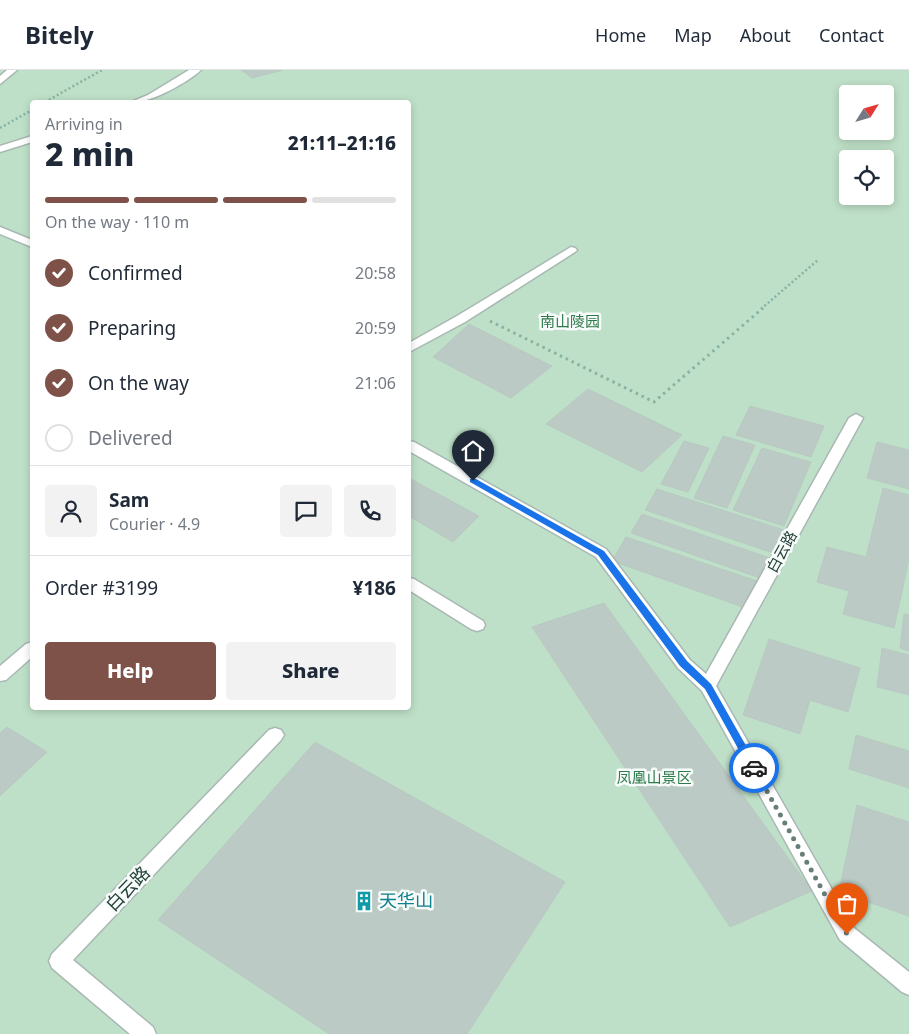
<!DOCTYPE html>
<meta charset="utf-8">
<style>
body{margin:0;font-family:"Noto Sans","Noto Sans SC",sans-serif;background:#f2f2f3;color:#1f2937;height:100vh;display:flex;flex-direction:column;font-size:19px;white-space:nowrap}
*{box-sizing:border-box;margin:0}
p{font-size:16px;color:#747a83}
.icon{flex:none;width:28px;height:28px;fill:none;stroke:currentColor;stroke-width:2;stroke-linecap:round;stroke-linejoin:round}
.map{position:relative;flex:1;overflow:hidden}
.panel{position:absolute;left:30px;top:30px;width:381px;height:610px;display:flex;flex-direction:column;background:#fff;border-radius:5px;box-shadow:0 2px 8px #0003}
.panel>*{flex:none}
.needle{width:32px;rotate:53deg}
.controls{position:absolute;left:839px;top:15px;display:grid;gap:10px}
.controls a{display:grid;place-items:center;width:55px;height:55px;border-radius:5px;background:#fff;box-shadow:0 2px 8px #0003;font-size:25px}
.pin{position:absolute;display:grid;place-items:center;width:42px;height:42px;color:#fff;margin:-51px -21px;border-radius:50% 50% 50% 0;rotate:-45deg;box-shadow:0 0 5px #0007}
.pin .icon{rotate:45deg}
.courier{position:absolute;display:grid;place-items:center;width:50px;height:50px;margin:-25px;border:4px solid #1a73e8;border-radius:50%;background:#fff;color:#222;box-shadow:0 1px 6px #0007}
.headline em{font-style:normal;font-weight:800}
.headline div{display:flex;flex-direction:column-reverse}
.headline{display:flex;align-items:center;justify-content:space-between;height:85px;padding:0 15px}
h1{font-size:32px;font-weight:800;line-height:38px}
.bar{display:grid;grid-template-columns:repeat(4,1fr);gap:8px 5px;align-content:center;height:60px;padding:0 15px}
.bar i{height:6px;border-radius:4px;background:#e0e1e3}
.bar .on{background:#7f5249}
.bar p{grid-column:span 4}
.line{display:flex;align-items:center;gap:12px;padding:0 15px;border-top:1px solid #e0e1e3}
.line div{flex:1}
.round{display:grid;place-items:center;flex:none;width:52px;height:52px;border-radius:5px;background:#f2f2f3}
ol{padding:0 15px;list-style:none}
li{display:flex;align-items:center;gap:15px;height:55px}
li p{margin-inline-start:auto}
li .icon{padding:5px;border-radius:50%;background:#7f5249;color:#fff;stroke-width:4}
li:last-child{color:#747a83}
li i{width:28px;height:28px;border:2px solid #e0e1e3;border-radius:50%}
.button{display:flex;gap:10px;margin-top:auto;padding:10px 15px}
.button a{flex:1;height:58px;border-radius:5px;background:#7f5249;color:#fff;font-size:20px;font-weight:800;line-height:58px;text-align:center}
.button a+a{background:#f2f2f3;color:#1f2937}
header{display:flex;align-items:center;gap:30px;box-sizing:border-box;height:70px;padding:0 25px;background:#fff;border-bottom:1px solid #e0e1e3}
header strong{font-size:24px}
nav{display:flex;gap:28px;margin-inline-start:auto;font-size:18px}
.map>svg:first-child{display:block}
.green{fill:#bfe0c8;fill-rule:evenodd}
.building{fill:#bbcac4;stroke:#b8c9c2}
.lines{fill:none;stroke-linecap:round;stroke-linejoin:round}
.minor-casing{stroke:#a8b8b2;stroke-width:3}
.path-far1{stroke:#86b3a5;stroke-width:2.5;stroke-dasharray:2 2.5;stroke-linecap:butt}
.path{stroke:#86b3a5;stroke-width:3;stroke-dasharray:2.5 4;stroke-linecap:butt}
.minor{fill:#fff;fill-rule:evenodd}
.route{fill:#1a73e8}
.done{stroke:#687f78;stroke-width:5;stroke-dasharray:0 9}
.labels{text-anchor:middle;stroke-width:5;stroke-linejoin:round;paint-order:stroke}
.park-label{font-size:15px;fill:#2d7a4b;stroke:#f7fbf9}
.street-label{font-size:15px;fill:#24423a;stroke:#f7fbf9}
.near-street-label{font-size:18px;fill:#24423a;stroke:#f7fbf9}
.near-culture-label{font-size:18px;fill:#0d838f;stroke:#f7fbf9;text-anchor:start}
</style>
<header>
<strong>Bitely</strong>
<nav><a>Home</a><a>Map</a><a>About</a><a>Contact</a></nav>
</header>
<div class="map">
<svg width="909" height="964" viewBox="0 0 909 964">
<rect width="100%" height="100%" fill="#e6efeb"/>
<path class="green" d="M0,0H909V964H0ZM848,24H885V61H848ZM32,32H409V638H32ZM848,89H885V126H848Z"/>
<path class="building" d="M241,0H283L252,8Z
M469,254L552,296L511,328L433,287Z
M588,319L682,365L642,402L546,354Z
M750,336L824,356L811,387L736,365Z
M723,366L755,375L727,438L694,428Z
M684,371L709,378L688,422L661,414Z
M877,372L909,380V419L867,408Z
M762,378L811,392L784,456L733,440Z
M409,408L479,446L453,472L409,446Z
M883,418L909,425V489L894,558L843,544L849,521L817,512L827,477L866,487Z
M657,419L784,460L773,483L645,440Z
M642,444L770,488L760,508L631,463Z
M626,467L763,513L751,540L612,491Z
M604,533L812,821L730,857L532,557Z
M904,544L909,545V581L900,578Z
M769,569L860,598L848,642L810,630L800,664L743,645Z
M882,578L909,585V625L877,617Z
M7,657L47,682L0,726V663Z
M856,665L909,681V718L849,699Z
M315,672L565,812L467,964H329L158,850Z
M857,735L909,752V846L839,822Z"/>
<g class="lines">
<defs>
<path id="minor" d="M7,0H17L0,14V6Z
M189,0H201C187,13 149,34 131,32L148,25Z
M32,66V72L0,82V76Z
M0,157L32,170V177L0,164Z
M571,177L575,178L577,180L575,182L465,252L409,282V273L457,246Z
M856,344L863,348L716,616L854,858L909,902V925L902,922L840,870L702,621L678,598L596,487L409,381V371L414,372L606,479L690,590L706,604L849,348Z
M409,508L414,509L483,551L485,555L483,559L477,561L471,559L409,520Z
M32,572V587L6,610L0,611V596L26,574Z
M275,658L281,660L284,665L281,670L73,890L153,957L156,964H130L52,898L49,891L52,884L269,660Z"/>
</defs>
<use href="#minor" class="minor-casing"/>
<path class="path-far1" d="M45,32L102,0
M0,58L32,40
M761,239L818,190"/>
<path class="path" d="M490,251L654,332L763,238"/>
<use href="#minor" class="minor"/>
</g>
<path class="route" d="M470,409H476L604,481L687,591L711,614L757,695V700H750L705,619L680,596L598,485L470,412Z"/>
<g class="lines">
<path class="done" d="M754,698L847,864"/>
</g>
<defs>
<symbol id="building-bare" viewBox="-9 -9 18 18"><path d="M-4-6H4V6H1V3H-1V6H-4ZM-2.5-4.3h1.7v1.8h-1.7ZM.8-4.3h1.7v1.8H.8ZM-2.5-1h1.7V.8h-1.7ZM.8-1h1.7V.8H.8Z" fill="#0f9aa8" stroke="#f7fbf9" stroke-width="2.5" paint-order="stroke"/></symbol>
</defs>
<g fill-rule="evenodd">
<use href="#building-bare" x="350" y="817" width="28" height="28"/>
</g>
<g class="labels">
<g class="park-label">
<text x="570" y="257">南山陵园</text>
<text x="654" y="713">凤凰山景区</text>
</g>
<g class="street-label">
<text transform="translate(782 482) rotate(-61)" y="5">白云路</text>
</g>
<g class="near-street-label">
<text transform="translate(128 819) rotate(-46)" y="6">白云路</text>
</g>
<g class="near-culture-label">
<text x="379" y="837">天华山</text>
</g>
</g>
</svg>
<div class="controls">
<a><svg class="needle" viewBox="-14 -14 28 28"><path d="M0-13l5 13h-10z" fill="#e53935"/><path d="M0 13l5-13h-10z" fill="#747a83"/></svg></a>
<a><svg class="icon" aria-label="locate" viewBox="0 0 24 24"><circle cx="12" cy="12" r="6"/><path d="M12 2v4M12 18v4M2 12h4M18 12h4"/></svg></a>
</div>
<div class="pin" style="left:847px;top:864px;background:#ea580c"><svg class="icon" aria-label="bag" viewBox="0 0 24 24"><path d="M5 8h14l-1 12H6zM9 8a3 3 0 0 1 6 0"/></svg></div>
<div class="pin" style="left:473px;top:411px;background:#1f2937"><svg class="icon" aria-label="home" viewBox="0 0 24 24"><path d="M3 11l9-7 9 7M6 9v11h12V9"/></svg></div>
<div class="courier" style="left:754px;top:698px"><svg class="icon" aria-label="car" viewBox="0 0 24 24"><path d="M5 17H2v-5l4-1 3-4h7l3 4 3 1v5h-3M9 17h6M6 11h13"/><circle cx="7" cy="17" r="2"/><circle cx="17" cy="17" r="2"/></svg></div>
<section class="panel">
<div class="headline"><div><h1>2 min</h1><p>Arriving in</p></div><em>21:11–21:16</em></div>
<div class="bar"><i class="on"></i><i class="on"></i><i class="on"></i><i></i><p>On the way · 110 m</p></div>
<ol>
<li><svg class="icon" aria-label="check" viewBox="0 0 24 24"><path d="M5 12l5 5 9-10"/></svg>Confirmed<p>20:58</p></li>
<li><svg class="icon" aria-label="check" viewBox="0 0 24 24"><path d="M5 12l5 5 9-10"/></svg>Preparing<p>20:59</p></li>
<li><svg class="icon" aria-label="check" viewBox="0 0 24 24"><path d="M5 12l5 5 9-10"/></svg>On the way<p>21:06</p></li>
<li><i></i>Delivered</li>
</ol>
<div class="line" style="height:90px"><a class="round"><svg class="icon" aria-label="person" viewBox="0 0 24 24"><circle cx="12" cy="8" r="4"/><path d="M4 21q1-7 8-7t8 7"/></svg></a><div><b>Sam</b><p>Courier · 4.9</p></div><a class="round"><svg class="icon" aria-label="chat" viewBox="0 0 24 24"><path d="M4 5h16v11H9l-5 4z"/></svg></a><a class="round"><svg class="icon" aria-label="phone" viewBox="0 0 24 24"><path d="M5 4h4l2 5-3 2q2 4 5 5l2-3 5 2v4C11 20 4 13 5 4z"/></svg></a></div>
<div class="line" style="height:65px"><div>Order #3199</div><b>¥186</b></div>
<div class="button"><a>Help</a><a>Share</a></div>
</section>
</div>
